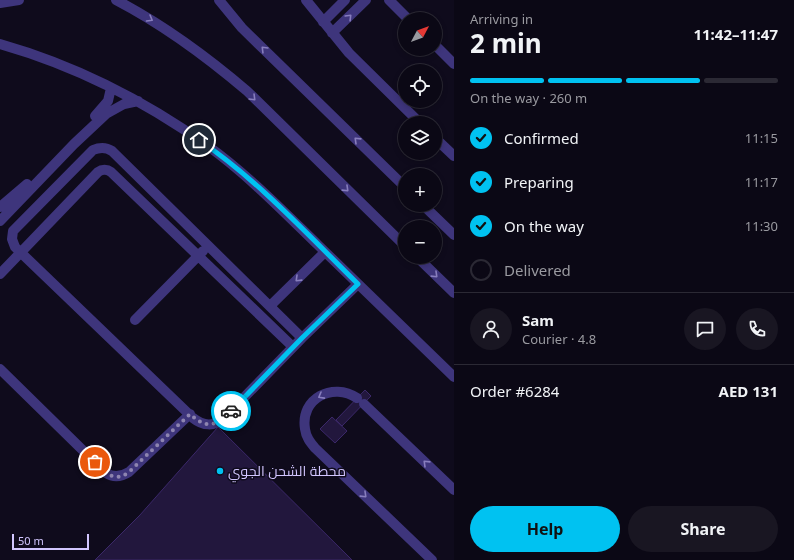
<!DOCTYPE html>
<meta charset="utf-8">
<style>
body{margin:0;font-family:"Noto Sans",Cairo,sans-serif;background:#191622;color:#f1f3f6;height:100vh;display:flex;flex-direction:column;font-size:15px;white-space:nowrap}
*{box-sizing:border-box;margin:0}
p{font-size:13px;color:#9a9aa0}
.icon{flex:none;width:22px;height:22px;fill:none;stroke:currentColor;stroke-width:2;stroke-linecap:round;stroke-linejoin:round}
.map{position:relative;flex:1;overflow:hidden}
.details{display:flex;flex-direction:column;background:#0b0815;width:340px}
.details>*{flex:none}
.needle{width:26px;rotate:49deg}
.buttons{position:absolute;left:398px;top:12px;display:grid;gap:8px}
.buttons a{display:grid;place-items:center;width:44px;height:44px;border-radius:50%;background:#0b0815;box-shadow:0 2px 6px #0003,0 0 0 1px #2b2934;font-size:20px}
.scale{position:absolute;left:12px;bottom:10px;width:77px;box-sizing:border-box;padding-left:4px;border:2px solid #d2c6ff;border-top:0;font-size:11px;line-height:14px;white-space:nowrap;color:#d2c6ff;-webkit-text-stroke:3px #0f0b1c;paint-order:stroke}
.pin{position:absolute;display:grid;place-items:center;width:34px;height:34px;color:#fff;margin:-17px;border:2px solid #fff;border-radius:50%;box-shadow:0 1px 4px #0007}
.courier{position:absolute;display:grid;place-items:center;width:40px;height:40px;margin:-20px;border:3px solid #00c2f1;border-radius:50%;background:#fff;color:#222;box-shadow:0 1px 5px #0007}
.overview em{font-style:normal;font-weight:700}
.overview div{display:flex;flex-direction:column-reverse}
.overview{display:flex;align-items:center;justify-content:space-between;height:68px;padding:0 16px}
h1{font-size:26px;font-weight:700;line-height:30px}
.bar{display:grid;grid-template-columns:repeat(4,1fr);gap:6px 4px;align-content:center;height:48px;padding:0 16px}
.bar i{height:5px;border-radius:3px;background:#2b2934}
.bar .selected{background:#00c2f1}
.bar p{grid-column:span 4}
.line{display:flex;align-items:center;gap:10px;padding:0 16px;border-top:1px solid #2b2934}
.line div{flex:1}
.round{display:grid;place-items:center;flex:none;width:42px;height:42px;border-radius:21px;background:#191622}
ol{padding:0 16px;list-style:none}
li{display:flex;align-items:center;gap:12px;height:44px}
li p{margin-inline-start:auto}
li .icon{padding:4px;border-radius:50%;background:#00c2f1;color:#111;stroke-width:4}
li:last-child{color:#9a9aa0}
li i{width:22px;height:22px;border:2px solid #2b2934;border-radius:50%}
.button{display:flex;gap:8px;margin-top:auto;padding:8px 16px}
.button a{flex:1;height:46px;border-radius:24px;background:#00c2f1;color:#111;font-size:16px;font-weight:700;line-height:46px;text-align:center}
.button a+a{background:#191622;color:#f1f3f6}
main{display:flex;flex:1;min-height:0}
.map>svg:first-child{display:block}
.building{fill:#22173d;stroke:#3b2869}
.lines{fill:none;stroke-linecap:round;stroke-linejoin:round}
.minor{stroke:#3e357c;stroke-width:10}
.oneway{stroke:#887ebe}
.done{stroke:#8e85b0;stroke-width:4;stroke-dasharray:0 7.2}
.route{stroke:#00c2f1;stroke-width:5}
.poi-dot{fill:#00c2f1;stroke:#0f0b1c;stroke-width:1.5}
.labels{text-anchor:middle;stroke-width:3;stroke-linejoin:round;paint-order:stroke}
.poi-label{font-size:14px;fill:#d2c6ff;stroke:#0f0b1c;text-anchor:start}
</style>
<main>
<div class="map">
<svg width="454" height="560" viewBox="0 0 454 560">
<rect width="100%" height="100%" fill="#0f0b1c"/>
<path class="building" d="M365,390L371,396L342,426L336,420Z
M332,417L347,431L335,443L320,429Z
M218,427L352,560H95L140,515Z"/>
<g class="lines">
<path class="minor" d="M116,0C164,25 206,56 247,91L405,246
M219,0L242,28L405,187
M306,0L349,53L420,123
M389,0L408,19
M0,3L19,0
M323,22L345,0
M332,33L366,0
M0,44C74,65 145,101 208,146C248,175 282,210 318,245C363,289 409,333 454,377
M435,45L454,64
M95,116L108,101L111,88
M435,138L454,156
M423,205L454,235
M0,207L27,184
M0,221L74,144L106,114L124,104L138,101
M417,257L454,293
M0,274L98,172C102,169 107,169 111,172L293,347
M270,306L325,252
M135,320L203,251
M302,338L112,151C106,147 100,147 93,150L13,231L12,239L15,247L193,418C203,426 214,427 224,418L302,338L358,284
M0,369L106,473C114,478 121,477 129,472L190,414
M357,398C333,382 300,398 305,429C306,437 310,442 315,448L432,560
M364,404L454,490"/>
</g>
<defs><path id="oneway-chevron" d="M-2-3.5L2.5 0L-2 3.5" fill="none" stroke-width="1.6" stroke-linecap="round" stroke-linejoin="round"/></defs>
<g class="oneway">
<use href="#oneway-chevron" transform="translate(349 17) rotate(-45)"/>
<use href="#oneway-chevron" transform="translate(150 19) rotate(30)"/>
<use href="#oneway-chevron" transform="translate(264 49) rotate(-135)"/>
<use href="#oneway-chevron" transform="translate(253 98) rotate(45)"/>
<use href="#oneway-chevron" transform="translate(357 140) rotate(-136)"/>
<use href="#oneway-chevron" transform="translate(346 189) rotate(44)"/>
<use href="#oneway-chevron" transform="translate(435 275) rotate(44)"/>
<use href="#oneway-chevron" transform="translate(298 279) rotate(136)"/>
<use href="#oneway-chevron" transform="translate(321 396) rotate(151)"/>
<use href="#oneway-chevron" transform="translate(426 463) rotate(-136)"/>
<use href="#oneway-chevron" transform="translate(364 495) rotate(44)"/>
</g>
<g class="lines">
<path class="done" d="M95,462C106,473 114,483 129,472L190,414C207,430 216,426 231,411"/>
<path class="route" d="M199,140C258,180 307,234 358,284L302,338L231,411"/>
</g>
<circle class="poi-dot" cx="220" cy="471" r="4"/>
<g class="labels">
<g class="poi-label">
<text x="228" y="476">محطة الشحن الجوي</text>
</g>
</g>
</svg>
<div class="buttons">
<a><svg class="needle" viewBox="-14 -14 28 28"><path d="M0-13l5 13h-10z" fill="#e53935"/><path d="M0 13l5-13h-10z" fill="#9a9aa0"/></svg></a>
<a><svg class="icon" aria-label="locate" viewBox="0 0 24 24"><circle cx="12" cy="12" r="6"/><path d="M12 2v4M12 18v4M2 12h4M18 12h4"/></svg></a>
<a><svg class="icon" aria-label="layers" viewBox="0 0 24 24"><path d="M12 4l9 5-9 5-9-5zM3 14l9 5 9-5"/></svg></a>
<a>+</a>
<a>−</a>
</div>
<div class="scale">50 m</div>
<div class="pin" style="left:95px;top:462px;background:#ea580c"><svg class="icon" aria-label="bag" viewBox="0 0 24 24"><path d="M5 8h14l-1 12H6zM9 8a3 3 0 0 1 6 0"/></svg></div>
<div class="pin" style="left:199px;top:140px;background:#1f2937"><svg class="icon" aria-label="home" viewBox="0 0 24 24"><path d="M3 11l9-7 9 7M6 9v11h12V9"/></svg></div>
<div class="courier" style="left:231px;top:411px"><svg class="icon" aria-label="car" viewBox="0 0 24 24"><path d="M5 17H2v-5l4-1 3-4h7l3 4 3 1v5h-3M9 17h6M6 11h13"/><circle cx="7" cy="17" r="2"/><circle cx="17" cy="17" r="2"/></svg></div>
</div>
<section class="details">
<div class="overview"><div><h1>2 min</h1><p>Arriving in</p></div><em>11:42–11:47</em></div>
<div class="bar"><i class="selected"></i><i class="selected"></i><i class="selected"></i><i></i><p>On the way · 260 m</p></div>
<ol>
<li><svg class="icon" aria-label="check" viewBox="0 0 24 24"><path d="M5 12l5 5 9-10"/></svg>Confirmed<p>11:15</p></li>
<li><svg class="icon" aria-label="check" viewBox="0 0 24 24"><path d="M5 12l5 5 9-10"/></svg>Preparing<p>11:17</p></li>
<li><svg class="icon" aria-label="check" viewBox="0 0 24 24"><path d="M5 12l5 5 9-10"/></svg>On the way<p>11:30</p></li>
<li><i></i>Delivered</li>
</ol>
<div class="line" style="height:72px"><a class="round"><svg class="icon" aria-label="person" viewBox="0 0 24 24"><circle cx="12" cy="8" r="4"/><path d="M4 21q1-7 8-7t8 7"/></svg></a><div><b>Sam</b><p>Courier · 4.8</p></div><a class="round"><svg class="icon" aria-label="chat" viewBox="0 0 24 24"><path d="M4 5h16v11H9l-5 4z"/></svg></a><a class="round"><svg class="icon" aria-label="phone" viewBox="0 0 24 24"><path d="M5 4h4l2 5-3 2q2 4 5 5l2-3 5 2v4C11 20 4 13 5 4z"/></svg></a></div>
<div class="line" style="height:52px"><div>Order #6284</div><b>AED 131</b></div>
<div class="button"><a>Help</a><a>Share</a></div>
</section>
</main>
